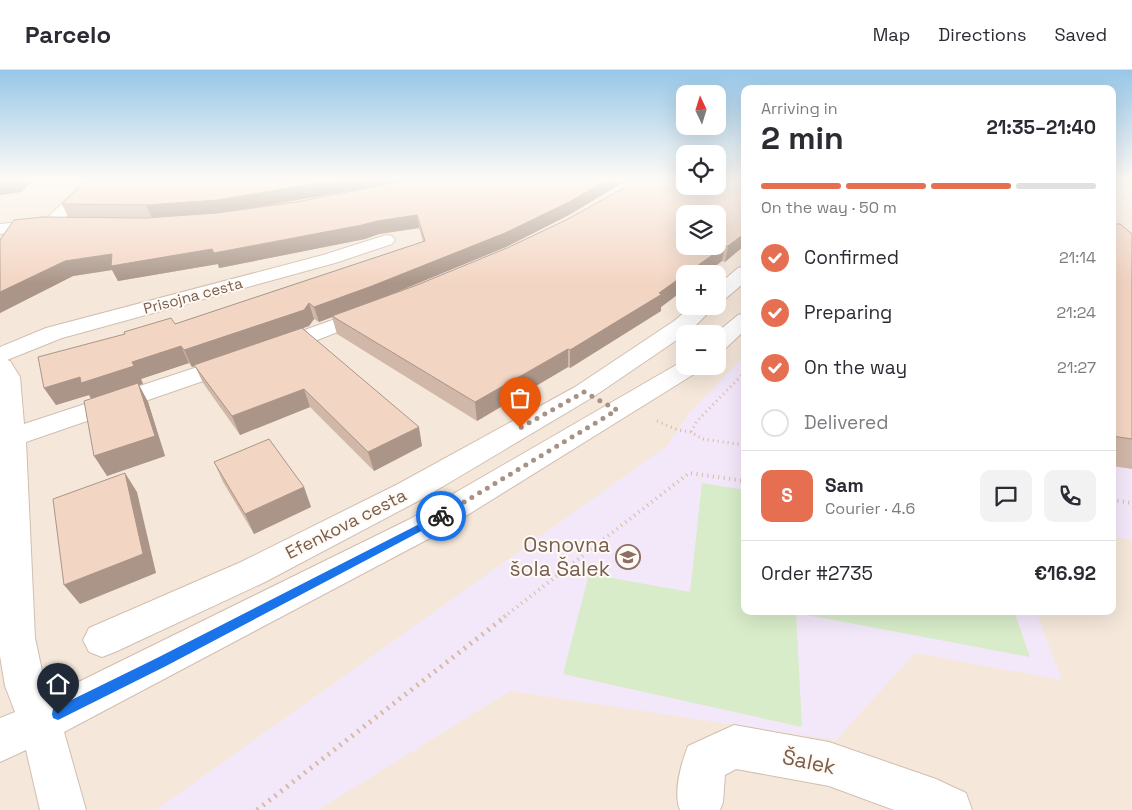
<!DOCTYPE html>
<meta charset="utf-8">
<style>
body{margin:0;font-family:"Space Grotesk",sans-serif;background:#f2f2f3;color:#2b2b33;height:100vh;display:flex;flex-direction:column;font-size:19px;white-space:nowrap}
*{box-sizing:border-box;margin:0}
p{font-size:16px;color:#7c7c81}
.icon{flex:none;width:28px;height:28px;fill:none;stroke:currentColor;stroke-width:2;stroke-linecap:round;stroke-linejoin:round}
.map{position:relative;flex:1;overflow:hidden}
.side{position:absolute;left:741px;top:15px;width:375px;height:530px;display:flex;flex-direction:column;background:#fff;border-radius:10px;box-shadow:0 5px 20px #0002}
.side>*{flex:none}
.needle{width:32px;rotate:356deg}
.tools{position:absolute;left:676px;top:15px;display:grid;gap:10px}
.tools a{display:grid;place-items:center;width:50px;height:50px;border-radius:10px;background:#fff;box-shadow:0 5px 20px #0002;font-size:25px}
.pin{position:absolute;display:grid;place-items:center;width:42px;height:42px;color:#fff;margin:-51px -21px;border-radius:50% 50% 50% 0;rotate:-45deg;box-shadow:0 0 5px #0007}
.pin .icon{rotate:45deg}
.courier{position:absolute;display:grid;place-items:center;width:50px;height:50px;margin:-25px;border:4px solid #1a73e8;border-radius:50%;background:#fff;color:#222;box-shadow:0 1px 6px #0007}
.head em{font-style:normal;font-weight:800}
.head div{display:flex;flex-direction:column-reverse}
.head{display:flex;align-items:center;justify-content:space-between;height:85px;padding:0 20px}
h1{font-size:32px;font-weight:800;line-height:38px}
.bar{display:grid;grid-template-columns:repeat(4,1fr);gap:8px 5px;align-content:center;height:60px;padding:0 20px}
.bar i{height:6px;border-radius:4px;background:#e1e1e2}
.bar .current{background:#e76f51}
.bar p{grid-column:span 4}
.line{display:flex;align-items:center;gap:12px;padding:0 20px;border-top:1px solid #e1e1e2}
.line div{flex:1}
.round{display:grid;place-items:center;flex:none;width:52px;height:52px;border-radius:10px;background:#f2f2f3}
ol{padding:0 20px;list-style:none}
li{display:flex;align-items:center;gap:15px;height:55px}
li p{margin-inline-start:auto}
li .icon{padding:5px;border-radius:50%;background:#e76f51;color:#fff;stroke-width:4}
li:last-child{color:#7c7c81}
li i{width:28px;height:28px;border:2px solid #e1e1e2;border-radius:50%}
header{display:flex;align-items:center;gap:30px;box-sizing:border-box;height:70px;padding:0 25px;background:#fff;border-bottom:1px solid #e1e1e2}
header strong{font-size:24px}
nav{display:flex;gap:28px;margin-inline-start:auto;font-size:18px}
.map>svg:first-child{display:block}
.residential{fill:#f5e8da;fill-rule:evenodd}
.education{fill:#f3e8fa}
.green{fill:#d8ecc9}
.lines{fill:none;stroke-linecap:round;stroke-linejoin:round}
.minor-casing{stroke:#d1beb0;stroke-width:2}
.path-far3{stroke:#d9b8a5;stroke-width:2;stroke-dasharray:0.5 2;stroke-linecap:butt}
.path-far2{stroke:#d9b8a5;stroke-width:3;stroke-dasharray:1 4;stroke-linecap:butt}
.path-far1{stroke:#d9b8a5;stroke-width:4;stroke-dasharray:1 4.5;stroke-linecap:butt}
.path{stroke:#d9b8a5;stroke-width:5;stroke-dasharray:2 5.5;stroke-linecap:butt}
.minor{fill:#fff;fill-rule:evenodd}
.wall{fill:#d1b7a8;fill-rule:evenodd}
.shaded-wall{fill:#aa9588}
.building{fill:#f3d5c3;stroke:#aa9588;fill-rule:evenodd}
.route{fill:#1a73e8}
.done{stroke:#a89285;stroke-width:5;stroke-dasharray:0 9}
.labels{text-anchor:middle;stroke-width:4;stroke-linejoin:round;paint-order:stroke}
.far-street-label{font-size:15px;fill:#7a5c4d;stroke:#fffaf3}
.street-label{font-size:18px;fill:#7a5c4d;stroke:#fffaf3}
.near-education-label{font-size:21px;fill:#785e54;stroke:#fffaf3;text-anchor:end}
.near-street-label{font-size:21px;fill:#7a5c4d;stroke:#fffaf3}
</style>
<header>
<strong>Parcelo</strong>
<nav><a>Map</a><a>Directions</a><a>Saved</a></nav>
</header>
<div class="map">
<svg width="1132" height="740" viewBox="0 0 1132 740">
<rect width="100%" height="100%" fill="#fdf6ec"/>
<path class="residential" d="M0,110H685V116H718L745,110V541H1112V110H1132V740H0ZM685,144H718V176H685ZM685,204H718V236H685ZM685,264H718V296H685Z"/>
<path class="education" d="M1112,234L1132,236V470L1113,467Z
M745,285V541H1036L1062,610L915,583L836,670L510,621L318,740H156L667,376L690,342Z"/>
<path class="green" d="M702,413L745,420V541H1014L1030,587L796,543L802,657L563,604L589,504L690,522Z"/>
<g class="lines">
<defs>
<path id="minor" d="M86,110H101L56,157L0,164V154L45,150Z
M386,165L392,166L395,170L392,174L335,193L62,268L7,290L10,291L20,307L24,354L225,288L233,286L241,288L245,293L241,298L26,372L35,568L45,615L50,626L410,449L683,291L685,290V296H703L699,301L432,467L64,662L86,740H40L26,680L0,692V648L15,642L5,616L0,586V277L46,258L323,185Z
M745,196V212L725,229L718,231V215L738,198Z
M692,236H715L690,261L593,327L420,430L265,512L115,582L102,587L89,582L83,570L89,558L241,492L398,414L575,317L674,251Z
M369,237L376,239L379,243L376,247L284,283L276,285L268,283L265,278L268,273Z
M745,243V260L726,278L718,280V264H715L738,245Z
M734,655L829,672L936,709L966,723L972,740H894L829,716L736,699L725,705L723,732L720,740H680C673,722 681,694 688,676Z"/>
</defs>
<use href="#minor" class="minor-casing"/>
<path class="path-far3" d="M1125,110L1132,115
M298,111L305,110"/>
<path class="path-far2" d="M745,302L697,351L691,362L702,369L745,375
M657,351L678,360L691,362"/>
<path class="path-far1" d="M1112,430L1132,433
M504,547L689,403L745,411"/>
<path class="path" d="M257,740L506,546"/>
<use href="#minor" class="minor"/>
</g>
<path class="wall" d="M314,110H627L569,145L506,177L389,225L745,110V175L725,192L722,191L661,237V241L570,298L568,297L477,351L337,264L332,247L319,252L314,249L309,256L303,258L422,376L374,401L310,337L240,365L203,313L195,296L192,297L189,293L141,309L143,314L139,315L148,332L165,386L107,406L91,329L89,325L56,335L44,318L175,254L423,172L419,158L379,164L365,169L219,198L218,194L118,211L112,200L73,206L0,243V170L68,147L62,134L315,111ZM409,111L296,132L239,140Z
M1112,150L1116,154L1132,164V399L1112,396Z
M214,392L304,417L311,437L254,464L223,412Z"/>
<path class="shaded-wall" d="M0,110H33L22,122L0,125Z
M337,110H412L222,143L152,148L146,135Z
M607,110H627L569,145L506,177L375,231L319,252L314,237Z
M417,145L419,158L379,164L365,169L219,198L218,194L118,211L112,200L73,206L0,243V222L65,191L112,184Z
M745,163V175L725,192L728,176Z
M725,176L722,191L705,204H686Z
M685,204V219L661,237V241L570,298V280Z
M309,233L314,249L309,256L192,297L184,280Z
M181,276L189,293L141,309L143,314L139,315L148,332L165,386L107,406L94,386L92,330L89,325L56,335L44,318Z
M568,279V297L477,351L475,332Z
M304,319L310,337L240,365L232,346Z
M419,357L422,376L374,401L368,382Z
M125,403L137,422L156,503L80,534L64,515Z
M304,417L311,437L254,464L245,444Z"/>
<path class="building" d="M108,110H262L322,112L321,110H337L217,130L146,135L62,134L83,113Z
M411,110H607L569,132L505,163L372,216L314,237L309,233L304,240L184,280L181,276L132,292L134,296L81,313L80,307L44,318L38,287L125,264L124,262L171,248L175,254L425,171L417,145L377,151L362,155L214,183L212,179L111,196L112,184L65,191L0,222V170L14,150L43,147L146,148L217,143L296,132Z
M634,110H685V116H718V110H745V163L728,176H725L659,223L662,224L570,280L568,279L475,332L332,246L417,215L507,178L566,150L622,119ZM685,144H718V176H685Z
M1112,150L1116,154H1120L1132,164V369L1112,366Z
M302,258L419,357L368,382L304,319L232,346L194,295Z
M138,313L155,366L94,386L84,331Z
M269,369L304,417L245,444L214,392Z
M125,403L143,484L64,515L53,429Z"/>
<linearGradient id="sky" x2="0" y2="1"><stop stop-color="#97c7e8"/><stop offset="0.51" stop-color="#fefbf6"/><stop offset="1" stop-color="#fefbf6" stop-opacity="0"/></linearGradient>
<rect width="1132" height="214" fill="url(#sky)"/>
<path class="route" d="M441,443L444,444V449L166,596L58,650L53,648L52,644L53,639L157,588Z"/>
<g class="lines">
<path class="done" d="M441,446L617,340L584,322L520,358"/>
</g>
<defs>
<symbol id="school-ring" viewBox="-11 -11 22 22"><circle r="9.5" fill="#fffaf3" stroke="#8d6e63" stroke-width="1.5"/><path d="M0-5L7-2L0 1L-7-2ZM-4 1L0 2.5L4 1V4Q0 6-4 4Z" fill="#8d6e63"/></symbol>
</defs>
<g fill-rule="evenodd">
<use href="#school-ring" x="614" y="473" width="28" height="28"/>
</g>
<g class="labels">
<g class="far-street-label">
<text transform="translate(193 226) rotate(-15)" y="5">Prisojna cesta</text>
</g>
<g class="street-label">
<text transform="translate(346 454) rotate(-27)" y="6">Efenkova cesta</text>
</g>
<g class="near-education-label">
<text x="610" y="482">Osnovna<tspan x="610" dy="24">šola Šalek</tspan></text>
</g>
<g class="near-street-label">
<text transform="translate(809 692) rotate(12)" y="7">Šalek</text>
</g>
</g>
</svg>
<div class="tools">
<a><svg class="needle" viewBox="-14 -14 28 28"><path d="M0-13l5 13h-10z" fill="#e53935"/><path d="M0 13l5-13h-10z" fill="#7c7c81"/></svg></a>
<a><svg class="icon" aria-label="locate" viewBox="0 0 24 24"><circle cx="12" cy="12" r="6"/><path d="M12 2v4M12 18v4M2 12h4M18 12h4"/></svg></a>
<a><svg class="icon" aria-label="layers" viewBox="0 0 24 24"><path d="M12 4l9 5-9 5-9-5zM3 14l9 5 9-5"/></svg></a>
<a>+</a>
<a>−</a>
</div>
<div class="pin" style="left:520px;top:358px;background:#ea580c"><svg class="icon" aria-label="bag" viewBox="0 0 24 24"><path d="M5 8h14l-1 12H6zM9 8a3 3 0 0 1 6 0"/></svg></div>
<div class="pin" style="left:58px;top:644px;background:#1f2937"><svg class="icon" aria-label="home" viewBox="0 0 24 24"><path d="M3 11l9-7 9 7M6 9v11h12V9"/></svg></div>
<div class="courier" style="left:441px;top:446px"><svg class="icon" aria-label="bike" viewBox="0 0 24 24"><circle cx="6" cy="16" r="4"/><circle cx="18" cy="16" r="4"/><path d="M6 16l4-8h5l3 8M10 8l3 8H6M13 5h3"/></svg></div>
<section class="side">
<div class="head"><div><h1>2 min</h1><p>Arriving in</p></div><em>21:35–21:40</em></div>
<div class="bar"><i class="current"></i><i class="current"></i><i class="current"></i><i></i><p>On the way · 50 m</p></div>
<ol>
<li><svg class="icon" aria-label="check" viewBox="0 0 24 24"><path d="M5 12l5 5 9-10"/></svg>Confirmed<p>21:14</p></li>
<li><svg class="icon" aria-label="check" viewBox="0 0 24 24"><path d="M5 12l5 5 9-10"/></svg>Preparing<p>21:24</p></li>
<li><svg class="icon" aria-label="check" viewBox="0 0 24 24"><path d="M5 12l5 5 9-10"/></svg>On the way<p>21:27</p></li>
<li><i></i>Delivered</li>
</ol>
<div class="line" style="height:90px"><b class="round" style="background:#e76f51;color:#fff">S</b><div><b>Sam</b><p>Courier · 4.6</p></div><a class="round"><svg class="icon" aria-label="chat" viewBox="0 0 24 24"><path d="M4 5h16v11H9l-5 4z"/></svg></a><a class="round"><svg class="icon" aria-label="phone" viewBox="0 0 24 24"><path d="M5 4h4l2 5-3 2q2 4 5 5l2-3 5 2v4C11 20 4 13 5 4z"/></svg></a></div>
<div class="line" style="height:65px"><div>Order #2735</div><b>€16.92</b></div>
</section>
</div>
